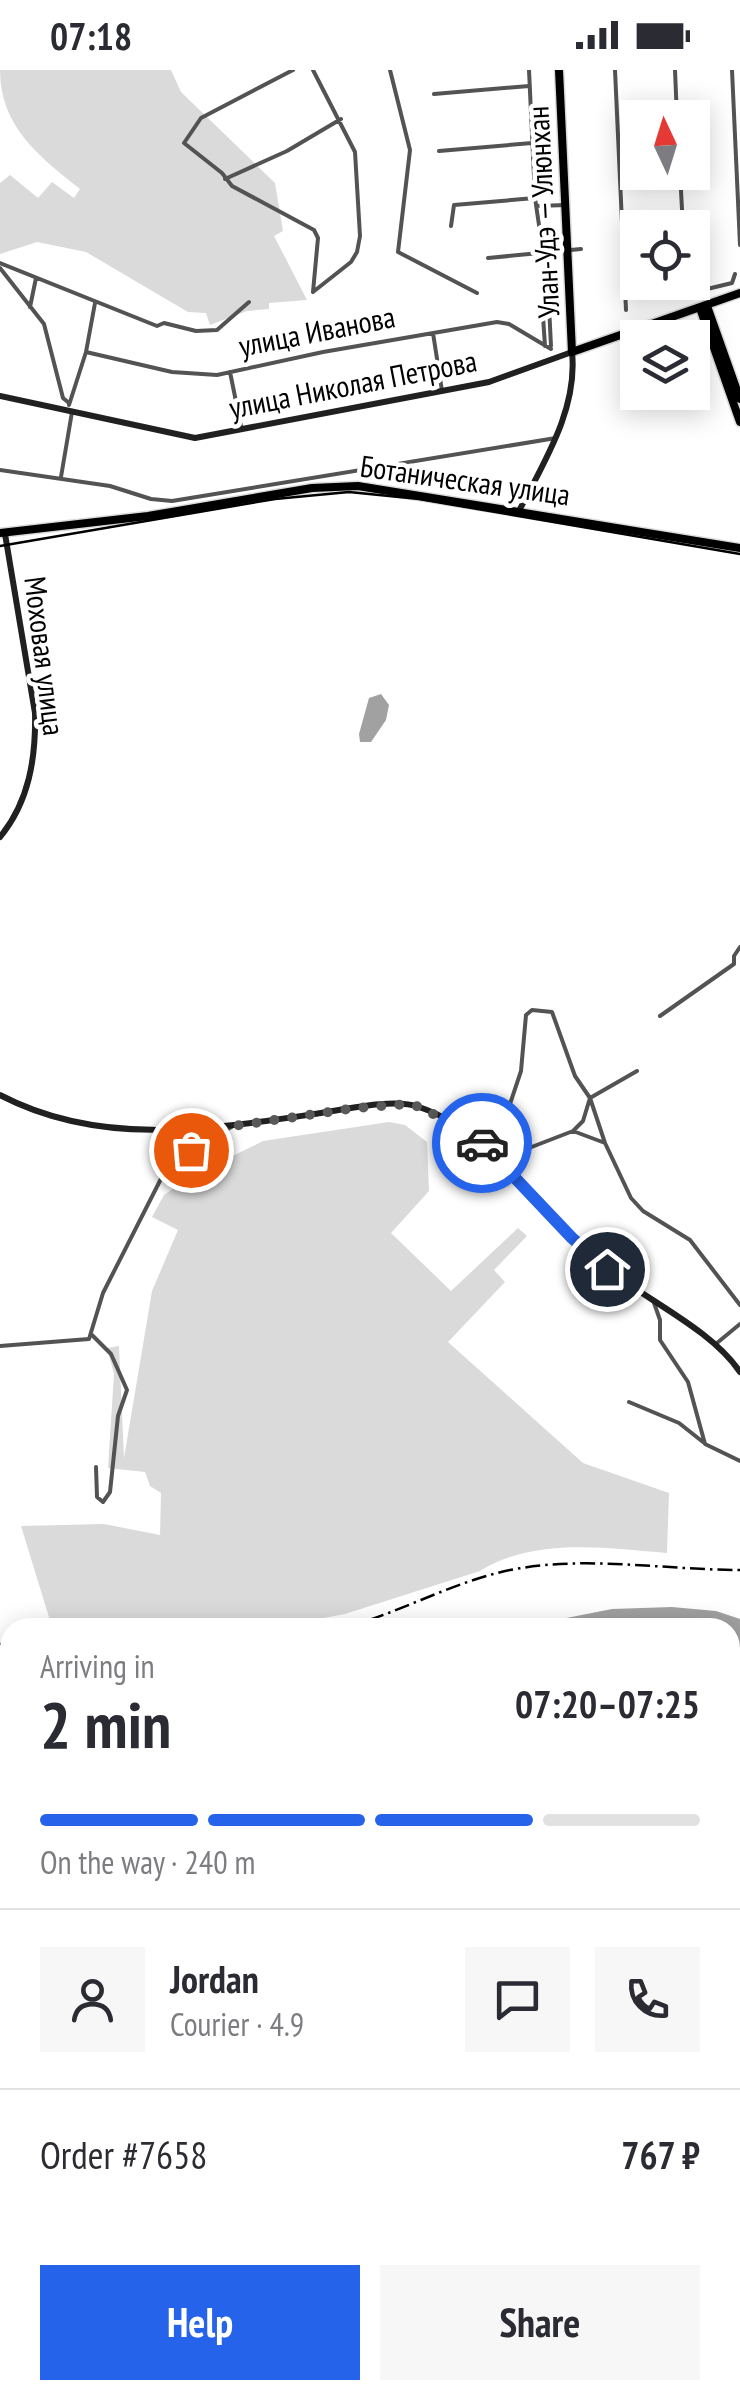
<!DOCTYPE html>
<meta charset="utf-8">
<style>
body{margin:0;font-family:"PT Sans Narrow",sans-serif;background:#f7f7f7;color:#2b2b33;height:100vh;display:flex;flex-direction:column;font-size:38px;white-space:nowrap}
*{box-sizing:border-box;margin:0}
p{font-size:32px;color:#7c7c81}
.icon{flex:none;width:55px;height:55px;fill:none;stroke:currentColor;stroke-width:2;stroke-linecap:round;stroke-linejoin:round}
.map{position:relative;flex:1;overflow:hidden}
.side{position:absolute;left:0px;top:1548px;width:740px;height:782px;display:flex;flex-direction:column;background:#fff;border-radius:30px 30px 0 0;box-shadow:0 5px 25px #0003}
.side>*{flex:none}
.needle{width:65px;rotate:356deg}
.controls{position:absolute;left:620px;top:30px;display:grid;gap:20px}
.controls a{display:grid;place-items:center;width:90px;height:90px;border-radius:0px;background:#fff;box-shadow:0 5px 25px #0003;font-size:50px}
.pin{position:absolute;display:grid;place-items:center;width:85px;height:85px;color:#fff;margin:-42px;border:5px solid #fff;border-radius:50%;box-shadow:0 2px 10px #0007}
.courier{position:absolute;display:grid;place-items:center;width:100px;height:100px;margin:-50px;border:8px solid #2563eb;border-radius:50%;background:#fff;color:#222;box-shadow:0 2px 12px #0007}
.overview em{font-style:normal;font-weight:800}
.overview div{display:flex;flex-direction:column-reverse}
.overview{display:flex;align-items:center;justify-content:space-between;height:170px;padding:0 40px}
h1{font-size:65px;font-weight:800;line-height:75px}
.bar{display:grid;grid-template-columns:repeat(4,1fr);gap:15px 10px;align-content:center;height:120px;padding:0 40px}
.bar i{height:12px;border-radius:8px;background:#e1e1e2}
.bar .selected{background:#2563eb}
.bar p{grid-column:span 4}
.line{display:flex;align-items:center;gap:25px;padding:0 40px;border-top:2px solid #e1e1e2}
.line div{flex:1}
.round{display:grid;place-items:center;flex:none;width:105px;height:105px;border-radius:0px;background:#f7f7f7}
.action{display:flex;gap:20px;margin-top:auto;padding:20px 40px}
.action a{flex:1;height:115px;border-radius:0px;background:#2563eb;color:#fff;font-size:40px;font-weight:800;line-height:115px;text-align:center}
.action a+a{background:#f7f7f7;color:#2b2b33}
.status{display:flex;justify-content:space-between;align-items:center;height:70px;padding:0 50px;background:#fff;direction:ltr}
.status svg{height:28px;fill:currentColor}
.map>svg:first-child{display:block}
.green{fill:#dadada}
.water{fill:#a1a1a1}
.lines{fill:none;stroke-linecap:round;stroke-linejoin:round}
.primary-casing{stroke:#dbdbdb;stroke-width:11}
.street{stroke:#535353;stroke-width:4}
.secondary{stroke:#202020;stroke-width:6}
.primary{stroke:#000;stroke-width:8}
.tram{stroke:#000;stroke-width:2.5}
.rail{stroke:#000;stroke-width:2.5;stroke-dasharray:15 5 2.5 5;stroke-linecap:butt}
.done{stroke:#595959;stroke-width:10;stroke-dasharray:0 18}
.route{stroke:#2563eb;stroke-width:12}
.labels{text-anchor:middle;stroke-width:9;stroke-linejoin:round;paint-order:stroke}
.street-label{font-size:30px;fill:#000;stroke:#fff}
</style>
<div class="status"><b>07:18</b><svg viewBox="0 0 49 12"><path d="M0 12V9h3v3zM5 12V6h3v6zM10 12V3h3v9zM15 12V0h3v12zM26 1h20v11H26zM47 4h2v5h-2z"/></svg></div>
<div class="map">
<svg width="740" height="2328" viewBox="0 0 740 2328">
<rect width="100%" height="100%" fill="#fff"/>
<path class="green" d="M0,0H171L181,22L275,113L283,161L274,166L307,230L269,233V239L247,241L210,255L206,243L188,242L86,182L37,172L0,184V113L10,105L38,128L52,112L74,128L80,119C40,87 0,57 0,0Z
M389,1052L405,1055L427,1072L429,1121L391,1163L451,1221L518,1158L527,1166L494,1200L505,1212L448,1272L583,1393L669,1423L667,1483C607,1478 534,1467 480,1501L345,1544L276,1557H52L21,1456L104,1454L160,1465L161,1423L150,1416L145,1402L108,1398L114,1304L107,1278L119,1276L124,1388L152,1221L178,1160L152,1147L164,1125L188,1108L263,1071Z"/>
<path class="water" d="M381,624L389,635L386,650L371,672H360L359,664L369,628Z
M672,1537L716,1541L740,1549V1636L730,1632V1558L521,1557L612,1539Z
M10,1694V1774L0,1778V1698Z"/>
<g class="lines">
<defs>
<path id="primary" d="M559,0L572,282L740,223
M707,236L740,329
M700,238L740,352
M0,463L148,446L312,418L358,416L740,478"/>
</defs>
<use href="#primary" class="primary-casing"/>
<path class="street" d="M293,0L201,48L184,73L222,103L232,116L314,160L318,168L313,222
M390,0L410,80L398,182L477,223
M529,0L535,128L548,216L544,219L542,232L545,276
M615,0L626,240
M675,0L677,48
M732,0L740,175
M434,24L529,16
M439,81L532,73
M680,102L683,158
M225,109L287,81L341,49
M536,136L566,135
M451,156L454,135L535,128
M488,188L581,179
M0,193L157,256L164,253L196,261L217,260L249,232
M0,198L44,254L63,328L69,333
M685,212L687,220H703L732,213L735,204
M548,216L551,276
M313,222L351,192L357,182L360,166L355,82L313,0
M30,237L36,208
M433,263L442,321
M86,282L172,302L217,305L323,282L497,252L509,254L551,279
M230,302L241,356
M69,335L86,282L95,233
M0,400L110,416L151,429L172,431L556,368
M61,407L72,342
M660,946L734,894V886L740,877
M166,1061L169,1093
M573,1061L605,1073
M474,1067L505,1049L521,1001L526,945L532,940L552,942L575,1006L590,1028L605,1073L631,1128L643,1141L690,1170L740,1235
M488,1078L497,1075L529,1078L573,1061L583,1051L590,1028L637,1001
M653,1230L660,1250V1270L688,1312L705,1374L740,1391
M92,1265L111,1284L127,1320L118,1346L110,1422L103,1432L97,1427L96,1397
M717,1273L740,1254
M0,1276L89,1269L103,1223L169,1093L233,1056
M629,1332L679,1353L703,1372
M0,1640L10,1637
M730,1682L740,1687
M730,1735L740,1738
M730,1800L740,1801
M730,1871L740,1873
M730,1931L740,1933
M730,1946L740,1948
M730,2233L740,2232
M730,2239H740
M183,2320L184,2328
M633,2320L634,2328"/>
<path class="secondary" d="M0,326L195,368L489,312L572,282C578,339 544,392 519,441
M0,767C29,732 36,688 35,643L5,464
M0,1025C101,1078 213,1059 321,1043C347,1039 394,1028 419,1037C494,1062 540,1139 597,1190C638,1227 709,1256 740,1302
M730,2063L740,2062
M730,2078L740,2077
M0,2130L10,2129
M0,2145L10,2144"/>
<use href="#primary" class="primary"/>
<path class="tram" d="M0,476L275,429L349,422L419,429L740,484
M730,2071L740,2070
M0,2134L10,2133"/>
<path class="rail" d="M343,1558C400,1543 452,1512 510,1500C587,1485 663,1500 740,1500
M0,1574L10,1573
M730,1844L740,1846
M0,1910L10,1907"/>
</g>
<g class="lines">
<path class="done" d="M191,1080L234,1056L356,1038L409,1034L423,1038L482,1073"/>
<path class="route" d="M482,1073L572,1168L607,1199"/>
</g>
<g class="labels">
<g class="street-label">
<text transform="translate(544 142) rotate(-93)" y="10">Улан-Удэ — Улюнхан</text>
<text transform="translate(317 262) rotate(-11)" y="10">улица Иванова</text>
<text transform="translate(353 315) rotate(-11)" y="10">улица Николая Петрова</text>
<text transform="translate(465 411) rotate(8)" y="10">Ботаническая улица</text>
<text transform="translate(44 586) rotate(83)" y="10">Моховая улица</text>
</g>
</g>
</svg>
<div class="controls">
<a><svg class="needle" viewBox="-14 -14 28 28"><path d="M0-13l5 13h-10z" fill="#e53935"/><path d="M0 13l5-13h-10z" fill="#7c7c81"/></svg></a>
<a><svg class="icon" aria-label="locate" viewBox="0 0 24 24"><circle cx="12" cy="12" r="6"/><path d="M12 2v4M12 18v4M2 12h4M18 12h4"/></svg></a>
<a><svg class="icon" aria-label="layers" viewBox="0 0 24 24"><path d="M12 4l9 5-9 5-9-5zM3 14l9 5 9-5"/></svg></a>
</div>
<div class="pin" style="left:191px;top:1080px;background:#ea580c"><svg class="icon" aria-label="bag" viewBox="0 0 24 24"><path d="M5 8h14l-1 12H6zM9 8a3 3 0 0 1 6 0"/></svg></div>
<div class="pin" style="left:607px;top:1199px;background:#1f2937"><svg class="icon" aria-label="home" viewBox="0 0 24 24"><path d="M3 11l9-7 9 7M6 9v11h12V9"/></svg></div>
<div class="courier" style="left:482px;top:1073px"><svg class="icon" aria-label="car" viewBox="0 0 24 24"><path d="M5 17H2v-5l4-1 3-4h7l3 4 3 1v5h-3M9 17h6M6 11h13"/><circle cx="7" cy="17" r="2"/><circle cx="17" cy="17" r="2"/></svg></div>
<section class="side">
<div class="overview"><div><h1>2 min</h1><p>Arriving in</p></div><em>07:20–07:25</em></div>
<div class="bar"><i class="selected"></i><i class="selected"></i><i class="selected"></i><i></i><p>On the way · 240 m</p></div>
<div class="line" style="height:180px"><a class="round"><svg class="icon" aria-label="person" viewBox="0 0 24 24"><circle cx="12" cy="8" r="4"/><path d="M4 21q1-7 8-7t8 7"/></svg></a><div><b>Jordan</b><p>Courier · 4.9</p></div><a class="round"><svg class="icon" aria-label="chat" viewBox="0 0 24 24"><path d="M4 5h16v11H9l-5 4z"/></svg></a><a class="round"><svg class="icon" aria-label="phone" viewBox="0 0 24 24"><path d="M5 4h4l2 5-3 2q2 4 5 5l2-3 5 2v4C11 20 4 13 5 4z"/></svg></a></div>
<div class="line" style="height:130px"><div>Order #7658</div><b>767 ₽</b></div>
<div class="action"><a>Help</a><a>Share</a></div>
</section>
</div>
